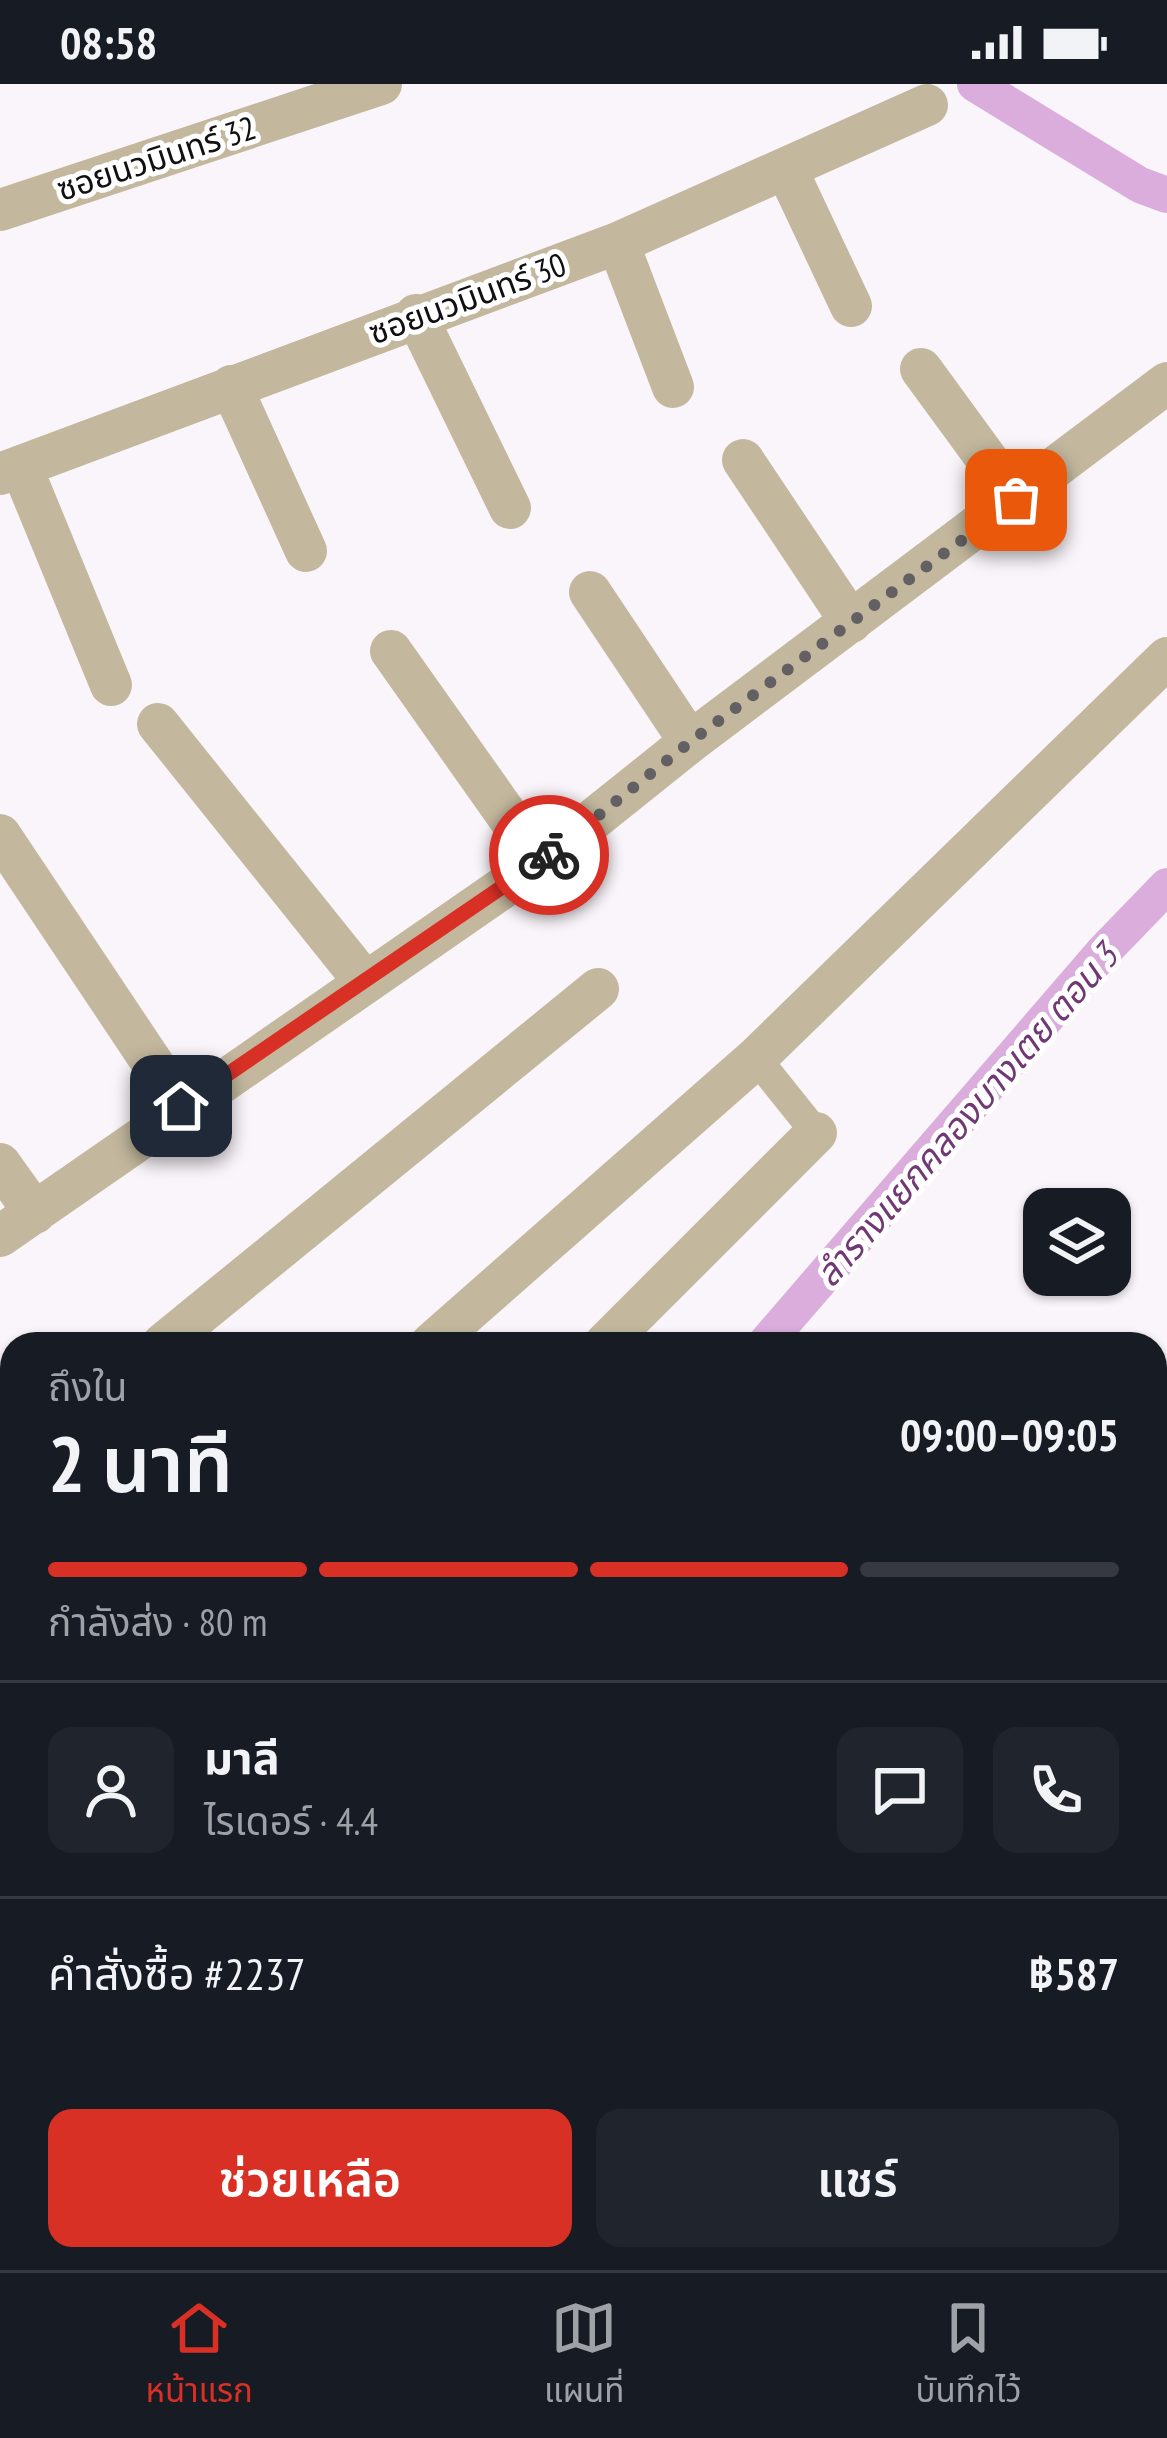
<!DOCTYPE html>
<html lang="th">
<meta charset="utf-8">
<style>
body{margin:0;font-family:"PT Sans Narrow","Noto Sans Thai",sans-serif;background:#20242c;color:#f1f3f6;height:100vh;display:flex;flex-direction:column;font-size:45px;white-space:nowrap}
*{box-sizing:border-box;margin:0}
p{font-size:39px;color:#9ea1a6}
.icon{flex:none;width:66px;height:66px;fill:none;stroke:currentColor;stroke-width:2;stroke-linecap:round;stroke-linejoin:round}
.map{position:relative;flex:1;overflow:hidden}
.details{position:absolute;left:0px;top:1248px;width:1167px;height:939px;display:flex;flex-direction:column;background:#171b24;border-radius:36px 36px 0 0;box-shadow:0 3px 9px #0004}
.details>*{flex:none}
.fabs{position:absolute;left:1023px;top:1104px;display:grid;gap:24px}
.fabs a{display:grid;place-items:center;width:108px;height:108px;border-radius:24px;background:#171b24;box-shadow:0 3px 9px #0004;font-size:60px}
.pin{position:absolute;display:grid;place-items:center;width:102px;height:102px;color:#fff;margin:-51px;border-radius:24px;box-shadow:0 6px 18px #0006}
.courier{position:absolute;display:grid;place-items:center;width:120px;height:120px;margin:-60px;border:9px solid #d93025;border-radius:50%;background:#fff;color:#222;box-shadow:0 3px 15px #0007}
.head em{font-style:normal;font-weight:600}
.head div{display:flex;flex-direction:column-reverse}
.head{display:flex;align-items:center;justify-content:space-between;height:204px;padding:0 48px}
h1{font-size:78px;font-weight:600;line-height:90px}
.bar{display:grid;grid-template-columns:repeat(4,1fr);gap:18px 12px;align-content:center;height:144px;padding:0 48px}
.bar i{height:15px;border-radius:9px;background:#363941}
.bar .active{background:#d93025}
.bar p{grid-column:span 4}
.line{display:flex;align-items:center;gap:30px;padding:0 48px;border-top:3px solid #363941}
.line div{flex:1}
.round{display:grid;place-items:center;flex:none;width:126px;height:126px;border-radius:24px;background:#20242c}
.action{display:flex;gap:24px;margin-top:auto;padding:24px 48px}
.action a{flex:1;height:138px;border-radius:24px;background:#d93025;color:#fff;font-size:48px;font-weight:600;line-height:138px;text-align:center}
.action a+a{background:#20242c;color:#f1f3f6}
.status{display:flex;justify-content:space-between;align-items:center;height:84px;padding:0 60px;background:#171b24;direction:ltr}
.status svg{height:33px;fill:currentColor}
.menu{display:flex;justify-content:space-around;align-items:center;height:168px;border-top:3px solid #363941;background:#171b24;font-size:33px;color:#9ea1a6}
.menu a{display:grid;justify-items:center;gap:6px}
.menu .active{color:#d93025}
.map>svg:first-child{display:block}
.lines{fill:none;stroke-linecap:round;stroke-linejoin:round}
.canal{stroke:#dbaddd;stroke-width:36}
.pedestrian{stroke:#c3b89e;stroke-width:30}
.minor{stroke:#c3b89e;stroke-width:42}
.done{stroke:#636063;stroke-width:12;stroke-dasharray:0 21.6}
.route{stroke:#d93025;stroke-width:15}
.labels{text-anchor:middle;stroke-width:10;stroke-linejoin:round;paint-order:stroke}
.street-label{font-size:33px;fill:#110f11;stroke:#fff}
.water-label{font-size:36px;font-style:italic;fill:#713974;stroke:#fff}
</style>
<div class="status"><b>08:58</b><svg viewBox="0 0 49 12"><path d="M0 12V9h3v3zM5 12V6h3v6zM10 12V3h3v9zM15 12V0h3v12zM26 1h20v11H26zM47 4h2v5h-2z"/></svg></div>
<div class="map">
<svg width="1167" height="2186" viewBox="0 0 1167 2186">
<rect width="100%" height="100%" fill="#faf5fa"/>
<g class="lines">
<path class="canal" d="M975,0L1140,101L1167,111
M765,1260L1104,867L1167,802
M0,2126L12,2114"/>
<path class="pedestrian" d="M756,974L816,1049"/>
<path class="minor" d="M786,84L851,222
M0,126L381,0
M618,159L673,303
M416,231L510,424
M921,285L1016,415
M231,302L306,467
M743,376L851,538
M21,382L111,601
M0,390L618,159L927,21
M590,508L690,658
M391,567L540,778
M158,640L364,897
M0,751L181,1022
M0,1080L35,1129
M0,1152L540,778L690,658L1167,299
M163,1260L598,905
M431,1260L756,974L1167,574
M605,1260L816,1049
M0,1380L12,1371
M1155,1473L1167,1458
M0,1586L12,1576
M0,1922L12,1909
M1155,1961L1167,1946
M121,2186L131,2175
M596,2186L604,2175
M977,2186L985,2175"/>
</g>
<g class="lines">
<path class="done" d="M549,771L690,658L1016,416"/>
<path class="route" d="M181,1022L549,771"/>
</g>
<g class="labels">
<g class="street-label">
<text transform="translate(156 74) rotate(-18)" y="12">ซอยนวมินทร์ 32</text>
<text transform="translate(467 214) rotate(-20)" y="12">ซอยนวมินทร์ 30</text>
</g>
<g class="water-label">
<text transform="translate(966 1031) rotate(-49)" y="13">ลำรางแยกคลองบางเตย ตอน 3</text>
</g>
</g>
</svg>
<div class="fabs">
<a><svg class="icon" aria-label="layers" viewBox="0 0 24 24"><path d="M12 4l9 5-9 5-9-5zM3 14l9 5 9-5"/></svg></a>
</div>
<div class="pin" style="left:1016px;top:416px;background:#ea580c"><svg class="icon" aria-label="bag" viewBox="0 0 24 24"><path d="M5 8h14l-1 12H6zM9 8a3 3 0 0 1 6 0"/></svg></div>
<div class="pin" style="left:181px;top:1022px;background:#1f2937"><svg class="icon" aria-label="home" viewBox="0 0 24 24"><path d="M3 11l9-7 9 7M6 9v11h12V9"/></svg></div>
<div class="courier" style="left:549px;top:771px"><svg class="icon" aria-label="bike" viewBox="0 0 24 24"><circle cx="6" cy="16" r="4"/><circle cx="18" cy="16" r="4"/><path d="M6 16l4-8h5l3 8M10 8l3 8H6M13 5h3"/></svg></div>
<section class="details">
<div class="head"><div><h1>2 นาที</h1><p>ถึงใน</p></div><em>09:00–09:05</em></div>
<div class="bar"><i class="active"></i><i class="active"></i><i class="active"></i><i></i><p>กำลังส่ง · 80 m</p></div>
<div class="line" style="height:216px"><a class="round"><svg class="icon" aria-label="person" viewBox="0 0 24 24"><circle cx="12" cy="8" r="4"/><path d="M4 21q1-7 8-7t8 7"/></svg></a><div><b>มาลี</b><p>ไรเดอร์ · 4.4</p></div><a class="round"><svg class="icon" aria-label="chat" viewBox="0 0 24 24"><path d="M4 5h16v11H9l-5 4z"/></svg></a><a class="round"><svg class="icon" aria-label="phone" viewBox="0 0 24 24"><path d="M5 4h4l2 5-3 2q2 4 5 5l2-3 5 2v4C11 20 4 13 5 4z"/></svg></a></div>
<div class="line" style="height:156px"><div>คำสั่งซื้อ #2237</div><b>฿587</b></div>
<div class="action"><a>ช่วยเหลือ</a><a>แชร์</a></div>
</section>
</div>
<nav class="menu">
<a class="active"><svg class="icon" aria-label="home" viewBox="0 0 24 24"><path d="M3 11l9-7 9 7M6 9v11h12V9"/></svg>หน้าแรก</a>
<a><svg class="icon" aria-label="map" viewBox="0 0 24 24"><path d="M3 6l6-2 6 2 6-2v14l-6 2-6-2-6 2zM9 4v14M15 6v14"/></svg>แผนที่</a>
<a><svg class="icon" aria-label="saved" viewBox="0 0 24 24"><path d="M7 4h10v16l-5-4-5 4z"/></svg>บันทึกไว้</a>
</nav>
